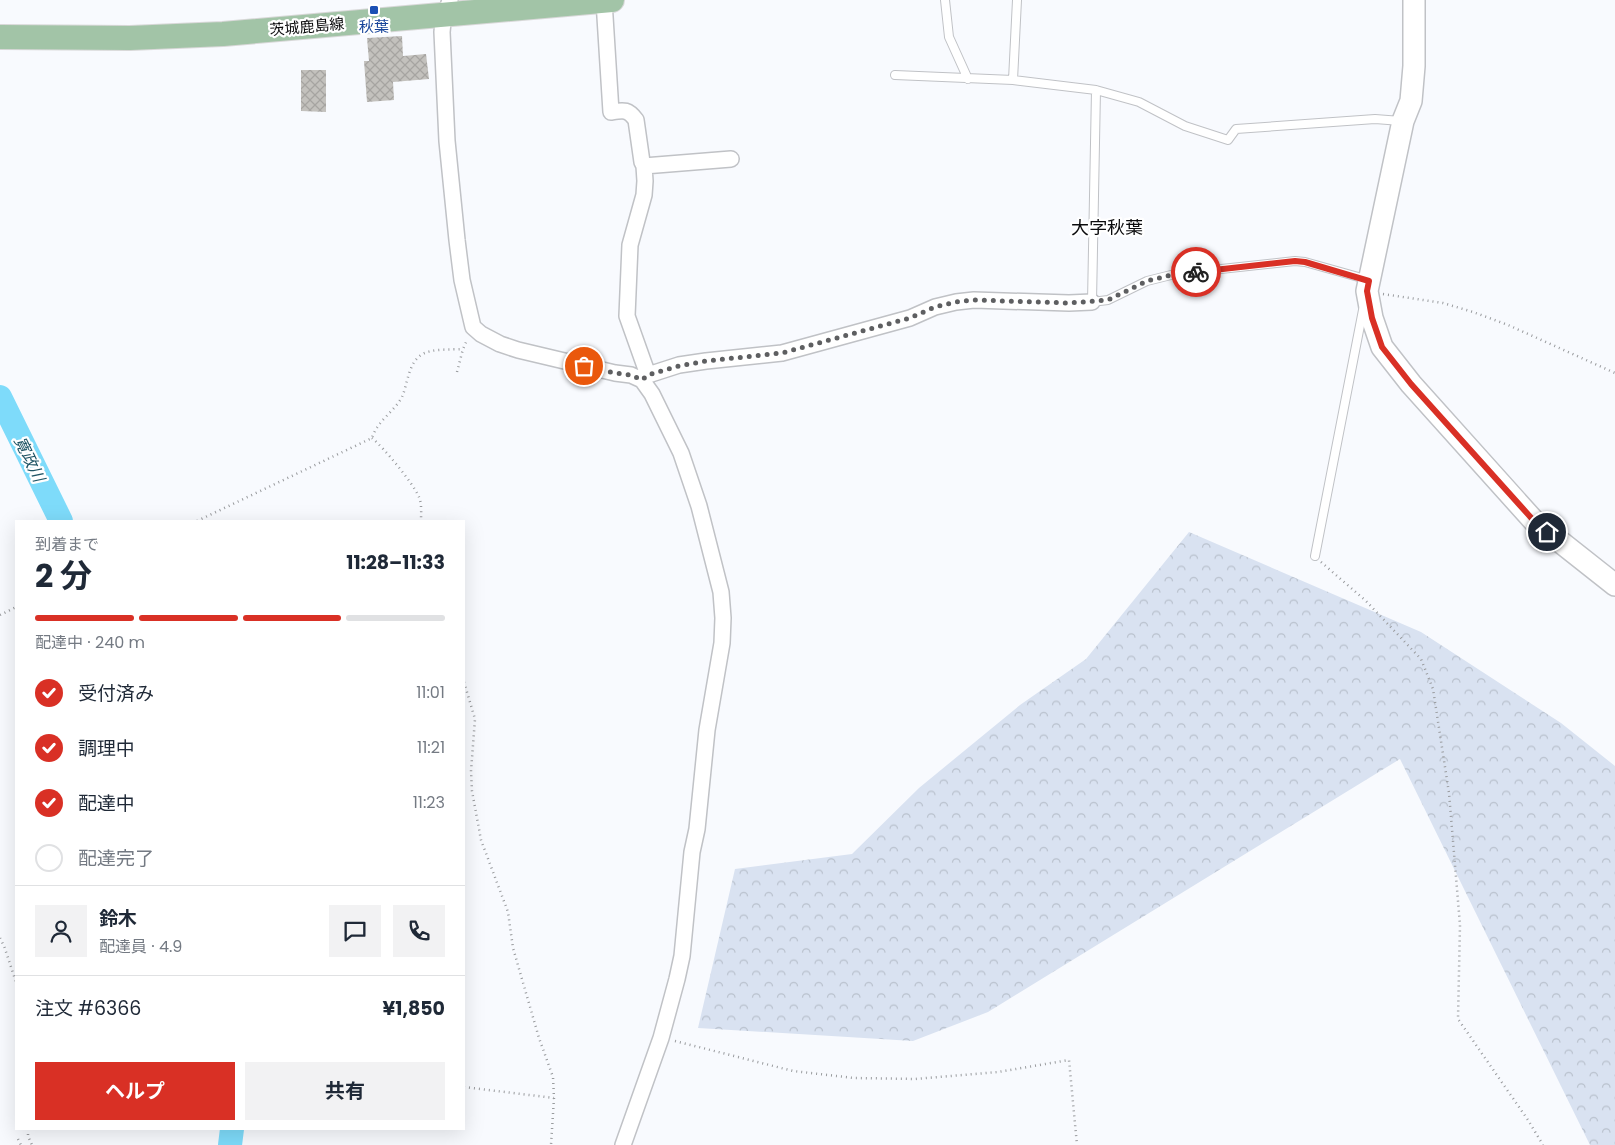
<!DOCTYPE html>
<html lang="ja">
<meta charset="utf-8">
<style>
body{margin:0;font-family:Poppins,"Noto Sans JP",sans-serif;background:#f2f2f3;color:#1f2937;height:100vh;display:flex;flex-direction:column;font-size:19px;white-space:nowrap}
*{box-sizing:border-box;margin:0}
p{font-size:16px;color:#747a83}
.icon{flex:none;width:28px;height:28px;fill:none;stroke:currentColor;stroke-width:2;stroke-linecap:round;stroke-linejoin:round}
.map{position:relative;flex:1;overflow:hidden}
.side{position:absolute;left:15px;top:520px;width:450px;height:610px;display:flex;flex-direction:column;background:#fff;border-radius:0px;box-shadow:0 5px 20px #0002}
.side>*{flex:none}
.pin{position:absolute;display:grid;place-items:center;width:42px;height:42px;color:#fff;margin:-21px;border:2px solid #fff;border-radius:50%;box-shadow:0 1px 5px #0007}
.courier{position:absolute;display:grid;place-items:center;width:50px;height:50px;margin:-25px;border:4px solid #d93025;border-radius:50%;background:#fff;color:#222;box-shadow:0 1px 6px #0007}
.summary em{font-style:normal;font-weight:700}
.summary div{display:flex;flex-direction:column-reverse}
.summary{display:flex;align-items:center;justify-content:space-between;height:85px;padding:0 20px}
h1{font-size:32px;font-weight:700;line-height:38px}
.bar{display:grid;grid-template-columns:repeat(4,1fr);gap:8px 5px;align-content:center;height:60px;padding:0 20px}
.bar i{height:6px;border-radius:4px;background:#e0e1e3}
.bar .on{background:#d93025}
.bar p{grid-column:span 4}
.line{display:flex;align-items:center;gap:12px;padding:0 20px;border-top:1px solid #e0e1e3}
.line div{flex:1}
.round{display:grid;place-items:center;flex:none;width:52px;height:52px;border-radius:0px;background:#f2f2f3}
ol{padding:0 20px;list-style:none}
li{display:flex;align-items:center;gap:15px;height:55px}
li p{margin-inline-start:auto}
li .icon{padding:5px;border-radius:50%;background:#d93025;color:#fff;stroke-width:4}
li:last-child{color:#747a83}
li i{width:28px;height:28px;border:2px solid #e0e1e3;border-radius:50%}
.cta{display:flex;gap:10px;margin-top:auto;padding:10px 20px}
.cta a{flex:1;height:58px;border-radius:0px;background:#d93025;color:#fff;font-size:20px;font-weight:700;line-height:58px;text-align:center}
.cta a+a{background:#f2f2f3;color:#1f2937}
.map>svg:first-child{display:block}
.forest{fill:url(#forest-crowns)}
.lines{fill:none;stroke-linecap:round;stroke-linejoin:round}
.river{stroke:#7edbfa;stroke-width:24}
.building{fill:url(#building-cross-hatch)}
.lane-casing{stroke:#c0c2c6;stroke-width:10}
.street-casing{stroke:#c0c2c6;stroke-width:18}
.secondary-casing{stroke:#c0c2c6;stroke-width:24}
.primary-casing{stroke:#d8d8d8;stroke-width:26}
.path{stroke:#999b9e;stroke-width:2.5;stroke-dasharray:1 4;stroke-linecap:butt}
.lane{stroke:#fff;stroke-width:8}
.street{stroke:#fff;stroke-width:15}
.secondary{stroke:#fff;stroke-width:21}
.primary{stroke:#a2c4a7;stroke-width:24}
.done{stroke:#5e5f61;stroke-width:5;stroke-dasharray:0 9}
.route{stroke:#d93025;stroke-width:6}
.transit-dot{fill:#1a4fb4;stroke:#fff;stroke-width:2}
.labels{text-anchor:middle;stroke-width:4.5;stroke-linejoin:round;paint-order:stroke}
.street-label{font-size:15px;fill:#0b0b0d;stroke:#fff}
.transit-label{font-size:15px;fill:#164399;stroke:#fff}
.water-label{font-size:16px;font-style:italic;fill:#1f5464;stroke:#fff}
.quarter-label{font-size:18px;fill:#0b0b0d;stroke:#fff}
</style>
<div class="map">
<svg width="1615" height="1145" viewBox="0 0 1615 1145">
<defs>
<pattern id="forest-crowns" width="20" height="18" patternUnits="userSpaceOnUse" patternTransform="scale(1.25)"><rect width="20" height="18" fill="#d9e2f1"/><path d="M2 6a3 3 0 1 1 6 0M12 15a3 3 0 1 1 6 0" fill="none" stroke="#b9c1cd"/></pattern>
<pattern id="building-cross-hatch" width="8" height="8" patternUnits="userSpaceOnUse" patternTransform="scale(1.25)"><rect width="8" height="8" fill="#c3c1bd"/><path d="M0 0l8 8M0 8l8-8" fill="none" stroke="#a6a4a1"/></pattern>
</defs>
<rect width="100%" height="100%" fill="#f8fafe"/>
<path class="forest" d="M1189,532L1421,632L1561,723L1615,766V1145H1590L1400,759L988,1012L913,1041L698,1028L735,869L852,854L919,788L1020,705L1086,659Z"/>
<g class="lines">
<path class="river" d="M0,397L61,521
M230,1145L232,1129"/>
</g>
<path class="building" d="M402,36L403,56L426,54L429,79L393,82L394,100L367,102L364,61H369L367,38Z
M301,70H326V112L301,111Z"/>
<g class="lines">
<defs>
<path id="lane" d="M945,0L949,37L968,79
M895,75L1013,80L1096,90L1139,102L1185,126L1228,140L1236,129L1375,119L1401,121
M1013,80L1017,0
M1096,90L1092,302L1108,300L1147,281L1175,274L1295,261L1305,262L1369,280
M1315,556L1363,310"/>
<path id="street" d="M450,0L443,22L442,32L447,141L457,240L462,280L473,327L481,334L500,344L518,350L615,373L631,375L642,380L652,394L681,453L699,506L721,592L723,618L722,643L707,730L697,829L692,852L682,956L677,979L661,1038L623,1145
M604,1L611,112C624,110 628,109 636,120L642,162L644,166L645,181L644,195L630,245L627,316L648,375
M644,166L731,159
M642,380L648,375L679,365L706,361L782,353L910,318L935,307L956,302L974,300L1069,303L1092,302"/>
<path id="secondary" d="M1414,0V66L1411,101L1403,121L1367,291L1372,318L1382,347L1411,384L1534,521L1615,585"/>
<path id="primary" d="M0,37L130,38L223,34L612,0"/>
</defs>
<use href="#lane" class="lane-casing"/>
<use href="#street" class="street-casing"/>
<use href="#secondary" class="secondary-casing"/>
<use href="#primary" class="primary-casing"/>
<path class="path" d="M1383,294L1443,303L1473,312L1508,325L1615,373
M457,372L463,349L467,340
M372,438C384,448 413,483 419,497C422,504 421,514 421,521
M197,521L372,438C377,421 394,412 402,397C408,383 408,364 421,355C431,348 451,350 463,349
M1321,562L1366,601L1421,659L1433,689L1449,793L1460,925L1458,1019L1528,1120L1543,1145
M0,615L16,607
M464,682L475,719L471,771L472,791L481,840L508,912L513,948L539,1038L553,1077L554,1098L551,1145
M0,938L4,946L16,982
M675,1041L793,1071L854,1078L915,1079L998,1072L1069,1060L1077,1145
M464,1087L554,1098
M28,1129V1136L32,1145
M18,1139L21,1145"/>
<use href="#lane" class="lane"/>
<use href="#street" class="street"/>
<use href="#secondary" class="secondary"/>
<use href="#primary" class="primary"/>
</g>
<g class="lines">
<path class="done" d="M584,366L615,373L631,375L642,380L648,375L679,366L706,361L782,353L910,318L935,307L956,302L974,300L1069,303L1108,300L1147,281L1175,274L1196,272"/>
<path class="route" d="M1196,272L1295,261L1305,262L1369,281L1367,291L1372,318L1382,347L1411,384L1534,521L1547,532"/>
</g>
<rect class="transit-dot" x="369" y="5" width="10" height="10" rx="2.5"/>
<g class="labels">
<g class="street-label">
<text transform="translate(307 27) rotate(-5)" y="5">茨城鹿島線</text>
</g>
<g class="transit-label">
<text x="374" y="32">秋葉</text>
</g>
<g class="water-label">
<text transform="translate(30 459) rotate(64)" y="6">寛政川</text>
</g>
<g class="quarter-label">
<text x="1107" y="234">大字秋葉</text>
</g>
</g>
</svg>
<div class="pin" style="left:584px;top:366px;background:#ea580c"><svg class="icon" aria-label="bag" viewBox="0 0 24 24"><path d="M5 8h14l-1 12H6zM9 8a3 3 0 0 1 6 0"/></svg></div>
<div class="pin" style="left:1547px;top:532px;background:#1f2937"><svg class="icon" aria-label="home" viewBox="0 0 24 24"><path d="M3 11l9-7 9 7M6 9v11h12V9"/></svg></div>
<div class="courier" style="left:1196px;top:272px"><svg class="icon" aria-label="bike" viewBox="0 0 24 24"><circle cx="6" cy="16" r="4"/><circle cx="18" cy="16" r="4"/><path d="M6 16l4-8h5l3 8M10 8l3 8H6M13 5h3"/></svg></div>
<section class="side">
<div class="summary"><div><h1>2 分</h1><p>到着まで</p></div><em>11:28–11:33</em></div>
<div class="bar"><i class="on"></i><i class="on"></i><i class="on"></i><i></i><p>配達中 · 240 m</p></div>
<ol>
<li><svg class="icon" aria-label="check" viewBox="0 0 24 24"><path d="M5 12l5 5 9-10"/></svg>受付済み<p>11:01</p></li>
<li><svg class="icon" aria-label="check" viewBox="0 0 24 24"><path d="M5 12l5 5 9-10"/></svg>調理中<p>11:21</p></li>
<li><svg class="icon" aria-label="check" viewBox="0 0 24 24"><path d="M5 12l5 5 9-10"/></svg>配達中<p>11:23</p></li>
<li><i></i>配達完了</li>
</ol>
<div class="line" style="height:90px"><a class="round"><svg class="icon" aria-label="person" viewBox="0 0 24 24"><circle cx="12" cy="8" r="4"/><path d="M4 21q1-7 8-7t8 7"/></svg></a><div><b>鈴木</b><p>配達員 · 4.9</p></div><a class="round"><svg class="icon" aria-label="chat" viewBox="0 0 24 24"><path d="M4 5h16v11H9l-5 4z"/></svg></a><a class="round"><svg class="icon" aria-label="phone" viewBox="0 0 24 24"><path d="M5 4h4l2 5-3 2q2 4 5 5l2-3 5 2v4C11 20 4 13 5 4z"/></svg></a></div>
<div class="line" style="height:65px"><div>注文 #6366</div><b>¥1,850</b></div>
<div class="cta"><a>ヘルプ</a><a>共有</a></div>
</section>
</div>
